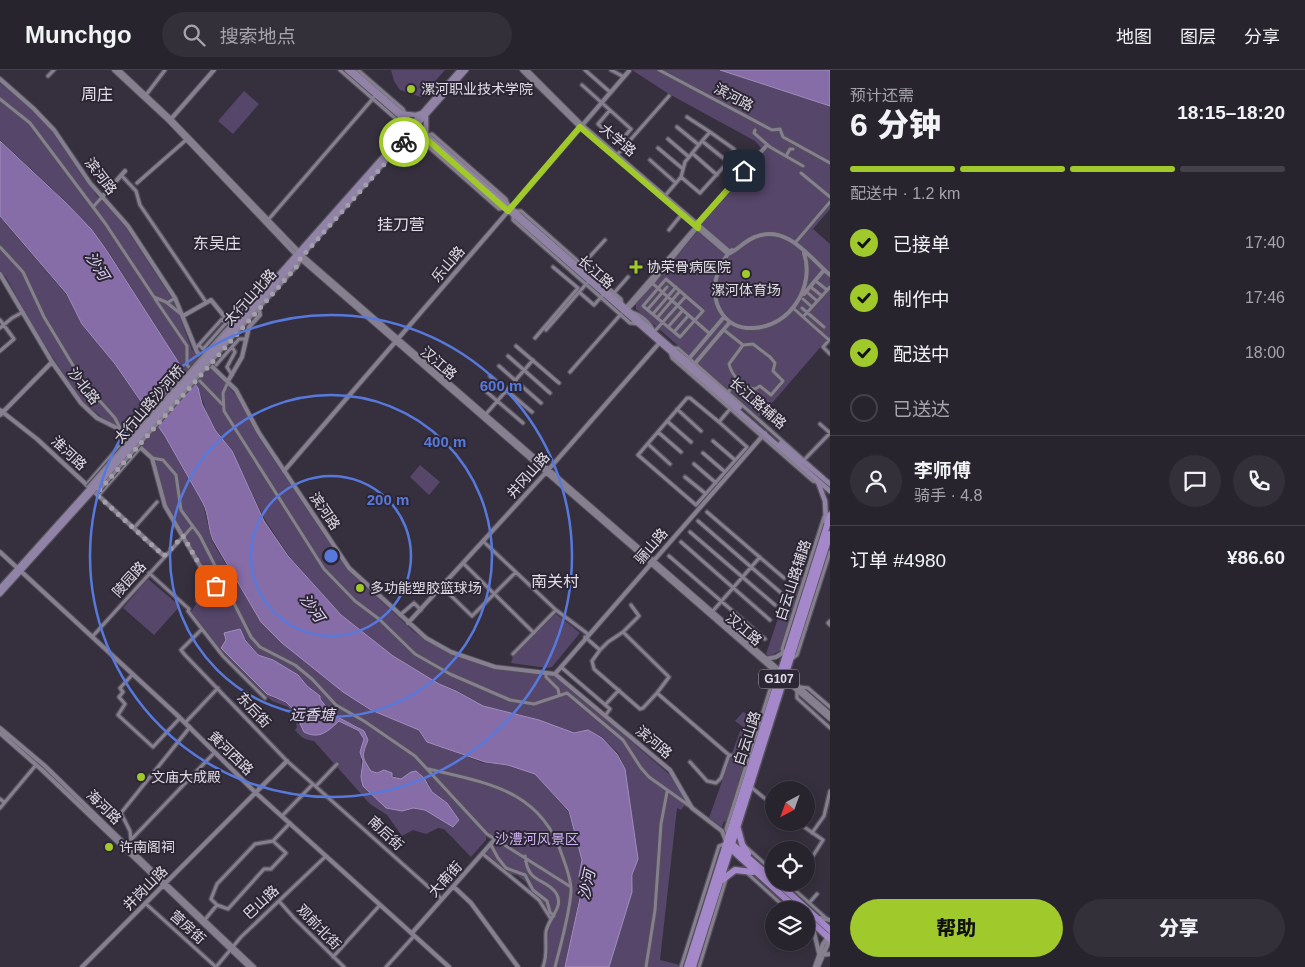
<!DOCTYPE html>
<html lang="zh">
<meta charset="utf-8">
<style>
body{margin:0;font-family:Helvetica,"Noto Sans SC",sans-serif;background:#34303a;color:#f1f3f6;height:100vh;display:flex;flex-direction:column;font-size:19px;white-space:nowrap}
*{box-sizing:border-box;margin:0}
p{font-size:16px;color:#a5a4aa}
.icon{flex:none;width:28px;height:28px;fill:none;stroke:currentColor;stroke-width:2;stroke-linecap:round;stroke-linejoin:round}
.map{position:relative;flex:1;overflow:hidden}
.drawer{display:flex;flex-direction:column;background:#28242e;width:475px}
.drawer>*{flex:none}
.needle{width:32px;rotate:221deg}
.fabs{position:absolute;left:765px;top:711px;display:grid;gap:10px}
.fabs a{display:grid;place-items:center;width:50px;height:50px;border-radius:50%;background:#28242e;box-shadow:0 2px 12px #0003,0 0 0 1px #44414a;font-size:25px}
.pin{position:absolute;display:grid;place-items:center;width:42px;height:42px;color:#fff;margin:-21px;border-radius:10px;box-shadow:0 2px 8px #0006}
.courier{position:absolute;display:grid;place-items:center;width:50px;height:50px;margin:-25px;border:4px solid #a0c92b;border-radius:50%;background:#fff;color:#222;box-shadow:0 1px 6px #0007}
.head em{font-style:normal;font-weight:800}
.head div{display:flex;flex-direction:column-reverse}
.head{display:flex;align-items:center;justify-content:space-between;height:85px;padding:0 20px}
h1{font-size:32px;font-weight:800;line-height:38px}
.bar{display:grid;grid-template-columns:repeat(4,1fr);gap:8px 5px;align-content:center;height:60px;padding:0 20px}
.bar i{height:6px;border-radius:4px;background:#44414a}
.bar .selected{background:#a0c92b}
.bar p{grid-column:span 4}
.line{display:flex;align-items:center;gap:12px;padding:0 20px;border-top:1px solid #44414a}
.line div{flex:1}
.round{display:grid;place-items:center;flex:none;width:52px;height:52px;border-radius:26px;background:#34303a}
ol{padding:0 20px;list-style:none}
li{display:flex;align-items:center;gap:15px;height:55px}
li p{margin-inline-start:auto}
li .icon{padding:5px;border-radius:50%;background:#a0c92b;color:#111;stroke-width:4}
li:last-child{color:#a5a4aa}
li i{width:28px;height:28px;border:2px solid #44414a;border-radius:50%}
.action{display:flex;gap:10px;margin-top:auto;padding:10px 20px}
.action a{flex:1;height:58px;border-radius:30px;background:#a0c92b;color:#111;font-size:20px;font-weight:800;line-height:58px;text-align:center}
.action a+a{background:#34303a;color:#f1f3f6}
header{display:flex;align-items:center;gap:30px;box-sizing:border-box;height:70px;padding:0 25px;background:#28242e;border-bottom:1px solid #44414a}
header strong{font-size:24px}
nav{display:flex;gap:28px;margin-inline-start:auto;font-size:18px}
.search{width:350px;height:45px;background:#34303a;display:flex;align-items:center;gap:12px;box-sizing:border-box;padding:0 18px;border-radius:28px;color:#a5a4aa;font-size:19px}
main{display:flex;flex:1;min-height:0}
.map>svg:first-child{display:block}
.green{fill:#56466a;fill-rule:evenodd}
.water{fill:#876da8;stroke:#a28ebb}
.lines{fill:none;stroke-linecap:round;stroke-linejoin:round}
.minor-casing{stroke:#544f5b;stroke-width:5.5}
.tertiary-casing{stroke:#544f5b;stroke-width:6}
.secondary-casing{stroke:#544f5b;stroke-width:7}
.trunk-casing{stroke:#544f5b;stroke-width:9}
.minor{stroke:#867f90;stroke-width:3}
.tertiary{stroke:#867f90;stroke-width:4}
.secondary{stroke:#9183a5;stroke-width:4.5}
.trunk{stroke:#a488c9;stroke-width:6}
.minor-bridge-casing{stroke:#544f5b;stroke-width:5.5;stroke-linecap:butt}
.secondary-bridge-casing{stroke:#544f5b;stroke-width:7;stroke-linecap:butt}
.minor-bridge{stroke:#867f90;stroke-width:3}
.secondary-bridge{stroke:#9183a5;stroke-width:4.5}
.done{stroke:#a4a0ab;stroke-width:5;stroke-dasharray:0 9}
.route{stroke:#a0c92b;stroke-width:6}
.ring{fill:none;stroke:#5879dc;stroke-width:2.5}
.poi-dot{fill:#a0c92b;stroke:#2c2634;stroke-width:2}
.labels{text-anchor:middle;stroke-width:4;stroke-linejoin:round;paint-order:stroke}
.shield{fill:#2c2634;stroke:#aaa5b1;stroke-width:1}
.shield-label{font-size:12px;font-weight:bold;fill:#e0dce6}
.poi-label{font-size:14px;fill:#e0dce6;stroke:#2c2634;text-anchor:start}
.street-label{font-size:14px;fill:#e0dce6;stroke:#2c2634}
.park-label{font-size:14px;fill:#cfb2f5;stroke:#2c2634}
.water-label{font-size:15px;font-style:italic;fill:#e0d2f5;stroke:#2c2634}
.quarter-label{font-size:16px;fill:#e0dce6;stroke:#2c2634}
.centre{fill:#5879dc;stroke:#2c2634;stroke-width:2.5}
.ring-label{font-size:15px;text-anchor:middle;font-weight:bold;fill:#5879dc;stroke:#2c2634;stroke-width:4;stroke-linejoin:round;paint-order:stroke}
</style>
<header>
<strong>Munchgo</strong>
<div class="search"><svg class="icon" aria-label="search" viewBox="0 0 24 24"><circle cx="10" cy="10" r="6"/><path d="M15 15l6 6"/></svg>搜索地点</div>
<nav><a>地图</a><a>图层</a><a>分享</a></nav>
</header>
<main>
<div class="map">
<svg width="830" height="897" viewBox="0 0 830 897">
<rect width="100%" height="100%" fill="#36303e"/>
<path class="green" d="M391,0H445L421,27L400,20L394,11Z
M632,0H719L830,36V139L813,159L830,174V266L760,347L636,239V234L702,156L700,154L764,81L755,71L669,24Z
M0,13L32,40L50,59L65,78L96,125L122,152L174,232L192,280L228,316L238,328L260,369L348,500L414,562L448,583L496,599L554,606L559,609L670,705L687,732L681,740L677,738L660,890L680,895L679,897H609L632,822L633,805L638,788L625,699L618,683L602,667L588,660L574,663L525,646L483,636L456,620L439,614L393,586L341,545L289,486L265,450L232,381L215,359L207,343L198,318L182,298L108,181L64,130L0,70Z
M244,21L259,34L233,64L218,51Z
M0,147L67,225L82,254L115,295L164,365L203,434L212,471L261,552L282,573L343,622L370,640L419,660L427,672L484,693L508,695L535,704L568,741L582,790L579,806L581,819L565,897H545C550,881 545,864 553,850L543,830L531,821L527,813L517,805L511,804L486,783L497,773L486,766V770L471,787L444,759L438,758L426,764L413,760L402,766L387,745L370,734L314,671C304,670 301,667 295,660L297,657L294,646L288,637L272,631L251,612L221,581L191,542L196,534L194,531L207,521L212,512L172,447L164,428L153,386L81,331L34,258L6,207L0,201ZM224,565L243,566L258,585L273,590L298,605L307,616L320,626V629L332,644L358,657L367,673C360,684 364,691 371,702L377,703L380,701L401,709L411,702L416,701L429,714L432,722L447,733L459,749L454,757L436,744L426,740L407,738L363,716L361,687L364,669L362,664L339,651L298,654L293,639L286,632L273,628L221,578L226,570Z
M420,395L440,412L429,425L410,407Z
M794,501L805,505L780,581L769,586L766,584Z
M148,509L180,536L154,565L123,538Z
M556,544L580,563L552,597L547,598L511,593L513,586Z
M743,642L757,649L747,683H732L742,656L735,651Z
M731,686H747L726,752L724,751L722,757L709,748Z"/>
<path class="water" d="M720,0H830V36Z
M0,71L64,131L91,159L107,181L182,298L198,318L202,334L215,360L232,381L264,451L288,486L341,545L393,586L439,614L456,621L483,636L539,650L574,663L588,660L602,668L617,684L625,699L638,789L632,805V822L609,897H565L582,819L579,806L582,790L569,741L535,704L508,695L485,692L427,672L419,660L371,640L343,622L282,573L261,552L213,470C208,458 209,445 203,433L165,366L115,294L82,254L67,224L0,146Z
M240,559L245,570L258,585L273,590L298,605L307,616L320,626V629L332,644L364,661L368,670C362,686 361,686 371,701L377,703L384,700L392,703V707L401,709L411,702L416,701L424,708L432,722L447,733L459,750L453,757L425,740L413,738L402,741L386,738L363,716L361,707L363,691L360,682L364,669L359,661L339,651C328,661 320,670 304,662L293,639L286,632L267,624L221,578L226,570L224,563Z"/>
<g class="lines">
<defs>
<path id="minor" d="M340,0L396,49L401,50
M358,0L403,39L406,45
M585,0L610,22
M611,0L624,7
M659,0L772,60L780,59L783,67L830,93
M48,6L54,0
M582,15L631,59L619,73L598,54L610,40
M146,25L165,0
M0,29L30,53L105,153L154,227L166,232L181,244
M687,47L710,62
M677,57L699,75
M755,60L754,63L770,77L803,96
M428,65L432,64L506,129L508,134
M424,68V73L499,139L505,138
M668,69L689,87
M702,71L710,62L734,79L725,90
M658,78L683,99
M692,83L717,105
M617,85L669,26
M786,86L790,79H793
M650,90L676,113
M801,103L830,127
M121,105L136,121L140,135L206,232
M137,113L186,70
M664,127L681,107L685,92L702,71L728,92L700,123L681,107
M93,137L102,127
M516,141H521L621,229L622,234
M513,145V150L630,253L638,254
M268,150L376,25
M669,160L682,144
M795,173L830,132
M0,177L23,202L44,247L83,312L115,348L121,360
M582,195L605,170
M666,209L703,241L680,267L643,236Z
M817,212L827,220
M652,213L710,264
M812,218L822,226
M579,222L594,235L602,226
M614,223L628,207
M808,223L817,231
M155,229L187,276V295L192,301
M803,229L812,237
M167,233L175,228
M793,238L829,270
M802,238L824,257
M648,239L667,217
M631,242C641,244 651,253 654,262L686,226
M653,244L676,217
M803,247L830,217
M657,248L680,221
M0,250L14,269L0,281
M668,257L683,240
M0,258L12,248L23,242
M546,260L587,213
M724,260L743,275L753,274L770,287L775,293L773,301L783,311L771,325L760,316L755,319C743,318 732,306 729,294L743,275
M224,262L273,208
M674,262L688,246
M535,268L578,218L553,197
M231,269L298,195L301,189
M830,269L823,277L830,284
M516,276L559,313
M196,278L222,249L226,253L203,279L199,275
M674,278H678L823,407
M670,282L672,288L813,411L820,413
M508,286L550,323
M216,295L232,277
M499,296L541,333
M570,302L621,244
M232,305L227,297L235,282L232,277L239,269H246
M490,306L532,342
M197,308L222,334
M228,312L223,323L224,341L324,499L355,531L379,549L415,584L450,604L510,630L534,634L567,623L623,670L641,698L649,707L691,737
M481,317L523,353
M728,322L739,310
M677,339L701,361
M486,344L533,290
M667,351L691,372
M719,352L747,377L696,435L638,385L687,328H690L719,352L730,339
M658,362L681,382
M713,371L735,390
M648,374L670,394
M703,383L725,402
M152,388L163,390L176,405L181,440L200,466L251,567L260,577L295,595L312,609L336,635L364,651L415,686L487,764L571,817
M805,389L830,363L820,354
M694,394L716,413
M685,407L706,424
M86,415L128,366
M98,426L140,378
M707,442L784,508
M698,451L780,522
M134,458L157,432
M690,462L775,535
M484,472L556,540L588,564
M681,472L770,550
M669,486L765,569
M464,494L534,563
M149,503L189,539L188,541L202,559L181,580L185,585L287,691L442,829
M442,517L472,546L516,502
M712,542L760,487
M400,545L414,533L421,540
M830,551L828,553L830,555
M202,559L223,586L265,628
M623,562L639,546L631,535
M92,567L192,457
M585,567L600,580L592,591L594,599L640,639L643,638L657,623L729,685L754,686
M600,580L608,572L623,562L669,607L657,623
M784,583L782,579L824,447L830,443
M513,584L556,540
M793,588L797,585L830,482
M561,597L610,639L605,646
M133,604L120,618L123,622L119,627L125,634L118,645L153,677L180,648
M546,604V607L558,619L559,624
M800,617L808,618L830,637
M797,621V628L830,658
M605,635L619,620
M185,653L218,618
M690,692L707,711L716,713L721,708L729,685
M429,699C487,713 541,720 562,785C566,796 572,811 571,822C569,847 561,873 555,897
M316,716L337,694
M751,717L774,736
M0,729L4,732
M0,738L36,695
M282,746L312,715
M797,752L823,770L806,797
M812,763L824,746L830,721
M728,765L726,759L773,610L779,608
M131,770L130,761L121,743L190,657
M273,771L286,783L271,799H264L228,839L217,835L211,829L217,814L255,774L273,771L290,753
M126,775L215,682
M491,775L498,788L506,798L525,805L533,820L547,831L550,842L554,846
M746,777L774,802
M483,784L539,830L551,849
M525,786C528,815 545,807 556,823C565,837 548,848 546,862C545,875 548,885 543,897
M746,802L788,840
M786,812L827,849
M792,819L796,812
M279,831L294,848L344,897
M145,833L216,897
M809,833L817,824
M203,852L217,835
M806,856L813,862
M333,887L380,835
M216,897L241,867L326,786
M386,897L414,866
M646,897L655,840L661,754L667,722
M681,897L719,776L727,773
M699,897L726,809"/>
<path id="tertiary" d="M114,0L169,51L297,186L830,649
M119,0L171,49L303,186L830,644
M522,0L580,57L728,184C738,180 744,171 755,167C787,154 809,187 830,205
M527,0L582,55L730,182L732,180
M0,9L34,39L54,60L90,113L128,156L175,228L197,282L236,320L259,363L349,498L426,568L451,582L495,597L555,604L670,700L692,738L722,761L726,771
M171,49L214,0
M102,127L125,101
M729,182C725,189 720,195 718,202C708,229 722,260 754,258C791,256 815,216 804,183
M0,204L52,292L81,333L97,348L121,360L152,388L165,436L213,518L225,512
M804,224L824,200
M625,239L767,75
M626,241L652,213L698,156
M183,246L211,230L233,257
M687,291L724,247
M692,297L730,252
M228,311L242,287L249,257L260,245L258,235
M0,340L37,369L164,486
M0,345L52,292
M284,401L629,1
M0,482L176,644L256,723L449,897
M408,553L549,399L661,271
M766,589L776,587L786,581
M555,604L765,363
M0,658L45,696L165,813L254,897
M0,663L42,700L249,897
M454,817L471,833L518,897
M820,848L830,850
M812,854L819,883
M412,863L495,769
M822,885L830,884
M82,897L287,691
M815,897L823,874L830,864
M818,897L830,869"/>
<path id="secondary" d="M347,0L830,421
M352,0L740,337
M406,44L416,45L422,43
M400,46L402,60L400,69
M426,47V64
M406,70L424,67
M226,264L460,0
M229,267L466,0
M781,373L830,414
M818,412L825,431L826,452
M0,518L90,418
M0,524L93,421"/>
<path id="trunk" d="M738,759L742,774L748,784
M731,773L774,810
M730,778L798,840
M722,810L735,800L753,802
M777,812L830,860
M806,847L830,869
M687,897L830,446
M693,897L830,464"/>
</defs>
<use href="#minor" class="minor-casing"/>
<use href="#tertiary" class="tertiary-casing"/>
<use href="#secondary" class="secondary-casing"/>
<use href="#trunk" class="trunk-casing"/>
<use href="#minor" class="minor"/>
<use href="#tertiary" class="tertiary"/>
<use href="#secondary" class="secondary"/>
<use href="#trunk" class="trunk"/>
<defs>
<path id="minor-bridge" d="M88,417L224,262
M96,424L231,269"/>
<path id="secondary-bridge" d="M90,418L226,264
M93,421L229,267"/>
</defs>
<use href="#minor-bridge" class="minor-bridge-casing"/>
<use href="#secondary-bridge" class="secondary-bridge-casing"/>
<use href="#minor-bridge" class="minor-bridge"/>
<use href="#secondary-bridge" class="secondary-bridge"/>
</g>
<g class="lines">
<path class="done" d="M216,516L213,518L183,466L164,486L96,424L298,195L300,189L404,72"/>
<path class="route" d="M404,72L409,68L424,67L508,141L580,57L698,158V153L744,101"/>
</g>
<g class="ring">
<circle cx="331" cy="486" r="80"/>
<circle cx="331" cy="486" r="161"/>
<circle cx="331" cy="486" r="241"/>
</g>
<g class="poi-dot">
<circle cx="411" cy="19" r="5"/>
<path d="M633.5 189.5h5v5h5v5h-5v5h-5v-5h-5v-5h5z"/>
<circle cx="746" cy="204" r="5"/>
<circle cx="360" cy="518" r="5"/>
<circle cx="141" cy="707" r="5"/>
<circle cx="109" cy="777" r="5"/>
</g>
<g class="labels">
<rect class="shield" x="759" y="599.5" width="40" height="19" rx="4"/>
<g class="shield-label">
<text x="779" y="613">G107</text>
</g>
<g class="poi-label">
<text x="421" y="24">漯河职业技术学院</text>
<text x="647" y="202">协荣骨病医院</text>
<text x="746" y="225" text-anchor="middle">漯河体育场</text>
<text x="370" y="523">多功能塑胶篮球场</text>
<text x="151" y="712">文庙大成殿</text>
<text x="119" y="782">许南阁祠</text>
</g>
<g class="street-label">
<text transform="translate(734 27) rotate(28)" y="5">滨河路</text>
<text transform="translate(618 70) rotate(40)" y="5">大学路</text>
<text transform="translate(101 106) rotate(53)" y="5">滨河路</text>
<text transform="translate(448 194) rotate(-49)" y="5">乐山路</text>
<text transform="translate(596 202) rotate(41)" y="5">长江路</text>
<text transform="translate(250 227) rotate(-48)" y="5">太行山北路</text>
<text transform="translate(439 293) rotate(41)" y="5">汉江路</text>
<text transform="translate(84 316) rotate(52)" y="5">沙北路</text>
<text transform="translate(758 333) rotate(41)" y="5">长江路辅路</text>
<text transform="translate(149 334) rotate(-49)" y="5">太行山路沙河桥</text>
<text transform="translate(69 383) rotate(43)" y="5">淮河路</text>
<text transform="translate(528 405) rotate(-48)" y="5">井冈山路</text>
<text transform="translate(325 441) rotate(56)" y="5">滨河路</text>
<text transform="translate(651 476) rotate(-49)" y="5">骊山路</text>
<text transform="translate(129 509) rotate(-48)" y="5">陵园路</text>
<text transform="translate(793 510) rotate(-72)" y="5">白云山路辅路</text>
<text transform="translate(744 559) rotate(41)" y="5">汉江路</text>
<text transform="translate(254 640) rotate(47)" y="5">东后街</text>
<text transform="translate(747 668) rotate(-72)" y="5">白云山路</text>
<text transform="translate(654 672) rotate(40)" y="5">滨河路</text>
<text transform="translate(231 683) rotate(44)" y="5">黄河西路</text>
<text transform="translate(104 737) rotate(44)" y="5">海河路</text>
<text transform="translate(386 763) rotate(43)" y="5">南后街</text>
<text transform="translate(445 809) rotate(-48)" y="5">大南街</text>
<text transform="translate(145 818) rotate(-45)" y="5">井岗山路</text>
<text transform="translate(261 832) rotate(-43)" y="5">巴山路</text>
<text transform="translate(188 857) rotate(42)" y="5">营房街</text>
<text transform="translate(319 857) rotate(46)" y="5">观前北街</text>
</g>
<g class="park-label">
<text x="537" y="774">沙澧河风景区</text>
</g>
<g class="water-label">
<text transform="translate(97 196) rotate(58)" y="5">沙河</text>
<text transform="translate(312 538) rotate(55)" y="5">沙河</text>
<text x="312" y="650">远香塘</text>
<text transform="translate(587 815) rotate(-77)" y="5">沙河</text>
</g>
<g class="quarter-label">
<text x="97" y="30">周庄</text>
<text x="401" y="160">挂刀营</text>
<text x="217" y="179">东吴庄</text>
<text x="555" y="517">南关村</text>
</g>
</g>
<circle cx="331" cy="486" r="8" class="centre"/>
<g class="ring-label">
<text x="501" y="321">600 m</text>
<text x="445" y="377">400 m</text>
<text x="388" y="435">200 m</text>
</g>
</svg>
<div class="fabs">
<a><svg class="needle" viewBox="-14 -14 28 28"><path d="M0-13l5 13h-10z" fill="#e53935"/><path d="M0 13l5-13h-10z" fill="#a5a4aa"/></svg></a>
<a><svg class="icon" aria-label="locate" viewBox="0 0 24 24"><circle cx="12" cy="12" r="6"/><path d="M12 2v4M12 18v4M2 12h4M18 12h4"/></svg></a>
<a><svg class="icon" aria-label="layers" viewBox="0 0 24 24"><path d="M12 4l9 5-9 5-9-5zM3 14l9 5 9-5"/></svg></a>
</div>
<div class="pin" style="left:216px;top:516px;background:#ea580c"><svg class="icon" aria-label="bag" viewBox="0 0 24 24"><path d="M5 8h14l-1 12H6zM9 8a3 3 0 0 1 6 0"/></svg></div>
<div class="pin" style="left:744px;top:101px;background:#1f2937"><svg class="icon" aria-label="home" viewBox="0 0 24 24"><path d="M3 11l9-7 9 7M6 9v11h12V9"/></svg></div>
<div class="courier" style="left:404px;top:72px"><svg class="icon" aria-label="bike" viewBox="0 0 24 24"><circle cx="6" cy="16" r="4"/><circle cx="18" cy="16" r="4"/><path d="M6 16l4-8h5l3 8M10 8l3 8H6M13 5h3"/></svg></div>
</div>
<section class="drawer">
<div class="head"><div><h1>6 分钟</h1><p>预计还需</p></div><em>18:15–18:20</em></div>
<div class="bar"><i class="selected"></i><i class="selected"></i><i class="selected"></i><i></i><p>配送中 · 1.2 km</p></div>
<ol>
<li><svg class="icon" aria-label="check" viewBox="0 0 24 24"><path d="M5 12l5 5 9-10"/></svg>已接单<p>17:40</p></li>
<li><svg class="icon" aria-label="check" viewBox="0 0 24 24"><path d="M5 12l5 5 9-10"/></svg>制作中<p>17:46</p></li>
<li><svg class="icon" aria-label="check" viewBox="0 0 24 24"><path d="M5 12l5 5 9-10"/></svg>配送中<p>18:00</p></li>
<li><i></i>已送达</li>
</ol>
<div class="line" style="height:90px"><a class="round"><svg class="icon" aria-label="person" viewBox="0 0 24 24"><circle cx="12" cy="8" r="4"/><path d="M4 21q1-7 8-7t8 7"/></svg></a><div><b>李师傅</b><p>骑手 · 4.8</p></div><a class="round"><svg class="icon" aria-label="chat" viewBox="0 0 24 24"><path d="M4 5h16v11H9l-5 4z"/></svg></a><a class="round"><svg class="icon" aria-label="phone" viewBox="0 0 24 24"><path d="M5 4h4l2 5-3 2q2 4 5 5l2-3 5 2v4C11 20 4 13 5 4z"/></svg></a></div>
<div class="line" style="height:65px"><div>订单 #4980</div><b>¥86.60</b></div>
<div class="action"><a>帮助</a><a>分享</a></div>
</section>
</main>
